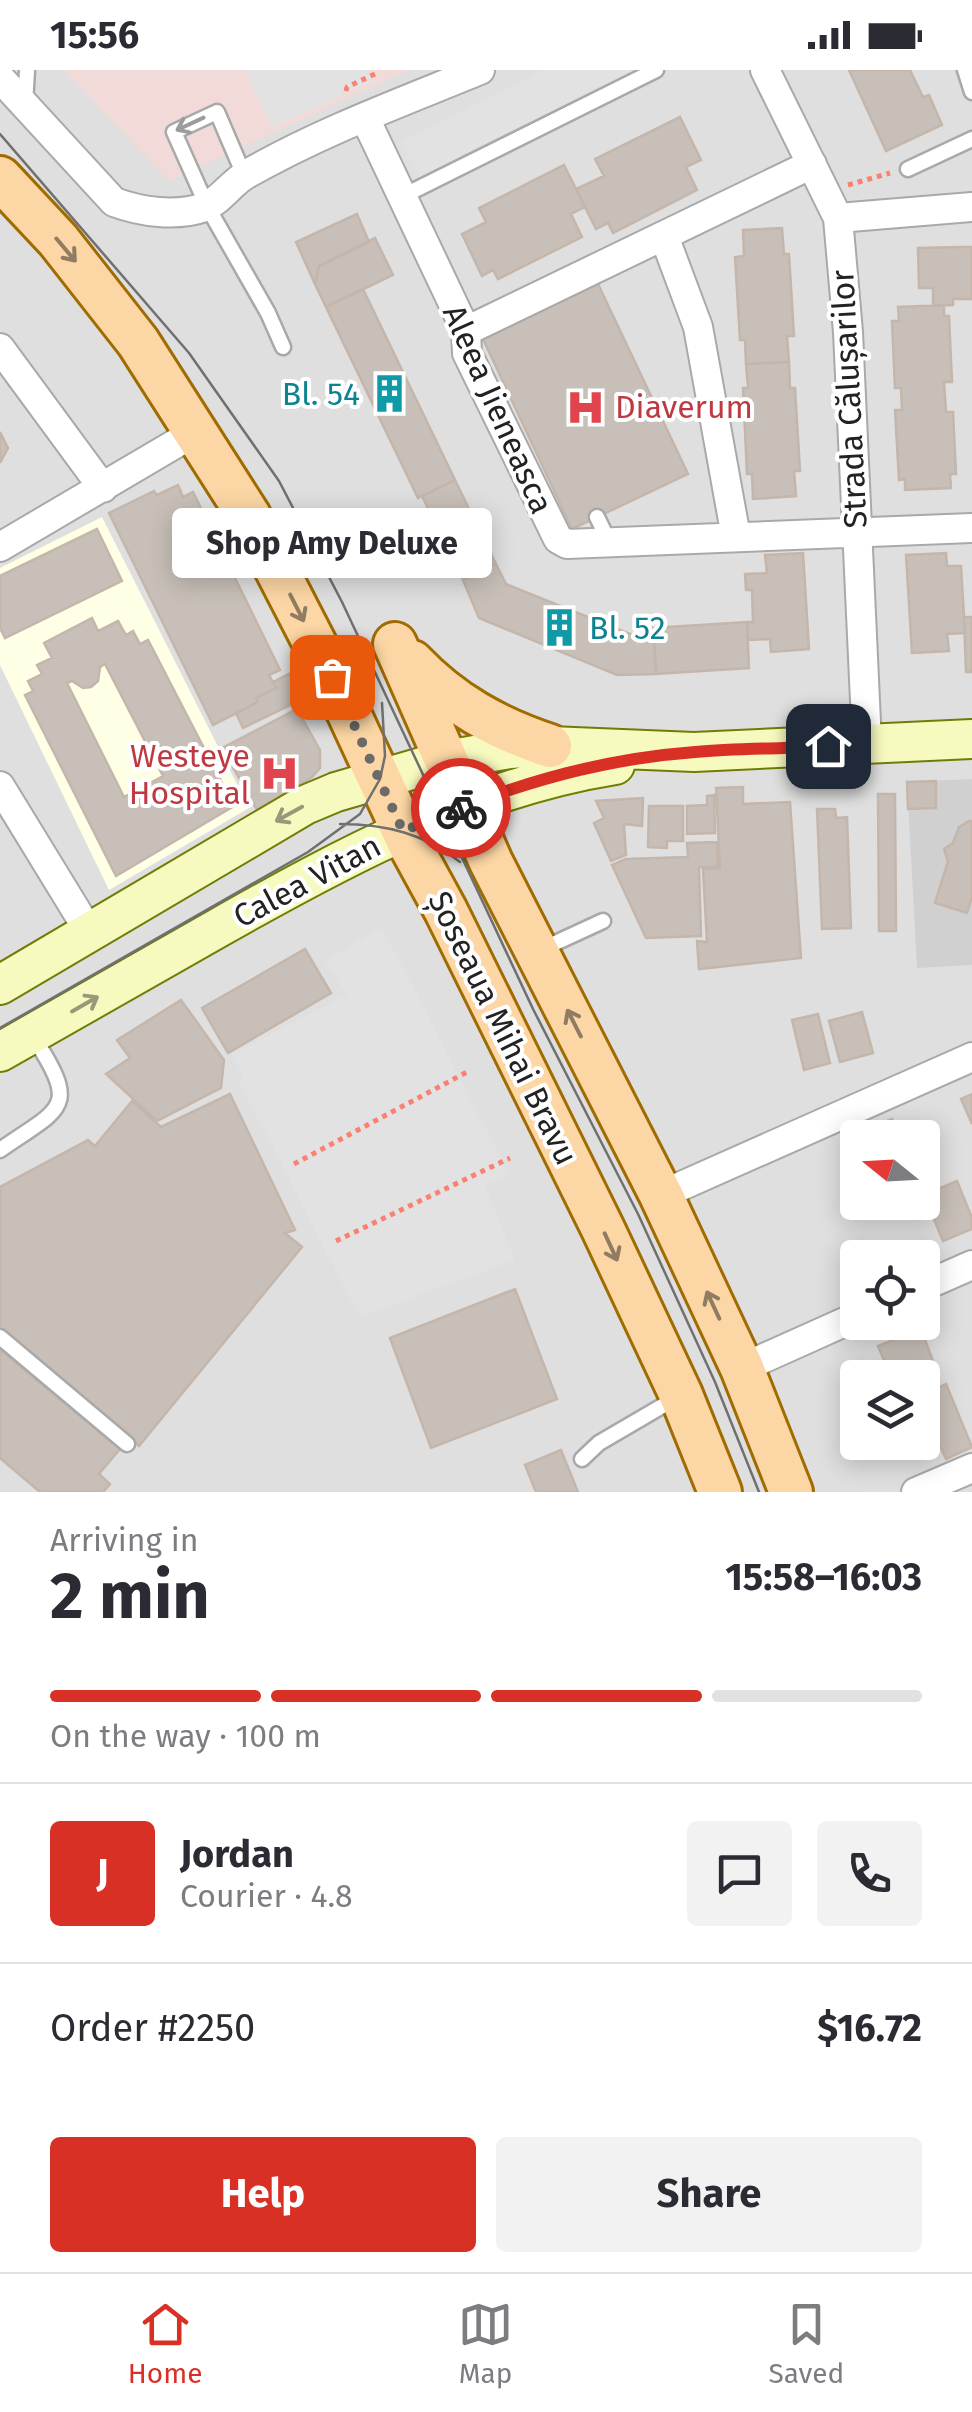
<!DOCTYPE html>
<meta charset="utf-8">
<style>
body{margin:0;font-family:"Fira Sans",sans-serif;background:#f2f2f3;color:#2b2b33;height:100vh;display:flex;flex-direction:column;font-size:38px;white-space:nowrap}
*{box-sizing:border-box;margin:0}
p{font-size:32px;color:#7c7c81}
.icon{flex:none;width:55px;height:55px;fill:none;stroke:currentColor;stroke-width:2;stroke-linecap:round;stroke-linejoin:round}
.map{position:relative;height:1422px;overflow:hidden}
.side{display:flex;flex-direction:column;background:#fff;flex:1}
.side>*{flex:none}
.needle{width:65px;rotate:288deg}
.fabs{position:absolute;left:840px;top:1050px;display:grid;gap:20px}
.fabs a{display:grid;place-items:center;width:100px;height:100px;border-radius:10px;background:#fff;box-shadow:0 5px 25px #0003;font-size:50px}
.pin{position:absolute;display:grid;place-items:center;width:85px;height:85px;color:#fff;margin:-42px;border-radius:20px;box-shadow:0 5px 15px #0006}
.courier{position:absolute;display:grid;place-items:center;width:100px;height:100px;margin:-50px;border:8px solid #d93025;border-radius:50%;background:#fff;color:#222;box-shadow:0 2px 12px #0007}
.bubble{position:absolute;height:70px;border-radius:10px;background:#fff;box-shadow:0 5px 25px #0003;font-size:32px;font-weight:700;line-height:70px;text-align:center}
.summary em{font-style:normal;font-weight:700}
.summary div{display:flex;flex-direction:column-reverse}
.summary{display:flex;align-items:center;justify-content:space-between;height:170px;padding:0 50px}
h1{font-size:65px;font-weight:700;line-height:75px}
.bar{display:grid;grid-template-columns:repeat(4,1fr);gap:15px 10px;align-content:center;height:120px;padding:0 50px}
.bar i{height:12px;border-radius:8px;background:#e1e1e2}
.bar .selected{background:#d93025}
.bar p{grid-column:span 4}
.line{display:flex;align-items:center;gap:25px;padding:0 50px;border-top:2px solid #e1e1e2}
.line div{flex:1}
.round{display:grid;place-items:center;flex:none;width:105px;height:105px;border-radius:10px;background:#f2f2f3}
.primary-button{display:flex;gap:20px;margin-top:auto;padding:20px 50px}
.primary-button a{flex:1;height:115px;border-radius:10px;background:#d93025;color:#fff;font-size:40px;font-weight:700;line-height:115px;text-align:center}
.primary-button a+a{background:#f2f2f3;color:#2b2b33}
.status{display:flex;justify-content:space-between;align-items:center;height:70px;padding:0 50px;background:#fff;direction:ltr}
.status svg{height:28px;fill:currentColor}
.menu{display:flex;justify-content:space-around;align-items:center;height:140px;border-top:2px solid #e1e1e2;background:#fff;font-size:28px;color:#7c7c81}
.menu a{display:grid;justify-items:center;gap:5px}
.menu .selected{color:#d93025}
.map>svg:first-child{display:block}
.residential{fill:#e0dfdf;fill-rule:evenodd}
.commercial{fill:#f2dad9}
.education{fill:#ffffe5}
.religious{fill:#d0d0d0}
.parking{fill:#e2e2e2}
.building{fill:#c7bfb8;stroke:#c4b6ab;stroke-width:2.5;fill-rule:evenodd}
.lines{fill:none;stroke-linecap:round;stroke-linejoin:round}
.service-casing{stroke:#a9a9a9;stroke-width:19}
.minor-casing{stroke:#a9a9a9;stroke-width:32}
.secondary-casing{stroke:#707d05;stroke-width:42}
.primary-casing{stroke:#a06b00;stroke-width:48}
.path{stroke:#fa8072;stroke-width:5;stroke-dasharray:5 5;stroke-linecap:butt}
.service{stroke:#fff;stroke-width:14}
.minor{stroke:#fff;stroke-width:28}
.secondary{stroke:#f7fabf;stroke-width:38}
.primary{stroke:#fcd6a4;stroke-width:42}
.tram{stroke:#707070;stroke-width:2.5}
.oneway{stroke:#9c9c9c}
.oneway2{stroke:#8f7c63}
.oneway3{stroke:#979978}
.done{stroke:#6b6a68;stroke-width:10;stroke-dasharray:0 18}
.route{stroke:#d93025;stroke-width:12}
.labels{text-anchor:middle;stroke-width:8;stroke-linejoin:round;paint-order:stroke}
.culture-label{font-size:32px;fill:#0d838f;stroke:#fff;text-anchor:end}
.street-label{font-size:32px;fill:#222;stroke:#fff}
.health-label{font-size:32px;fill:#be3a42;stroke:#fff;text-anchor:start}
</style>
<div class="status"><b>15:56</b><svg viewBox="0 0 49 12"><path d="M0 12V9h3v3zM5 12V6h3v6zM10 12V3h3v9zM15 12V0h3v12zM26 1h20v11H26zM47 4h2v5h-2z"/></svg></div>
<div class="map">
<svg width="972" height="1422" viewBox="0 0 972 1422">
<rect width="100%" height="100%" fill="#f2efe9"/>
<path class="residential" d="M0,0H972V1422H0ZM858,1068H922V1132H858ZM858,1188H922V1252H858ZM858,1308H922V1372H858Z"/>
<path class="commercial" d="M64,0H408L169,111Z"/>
<path class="education" d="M102,447L249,738L109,820L0,595V498Z"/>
<path class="religious" d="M972,709V895L917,898L907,712Z"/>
<path class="parking" d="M245,0H368L373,11L272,58Z
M545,0H640L419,108L401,71Z
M382,857L509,1104L485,1115L515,1190L360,1247L238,1010L244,1007L231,984L347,925L325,891Z"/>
<path class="building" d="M849,0H910L923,27L929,25L942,55L886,81Z
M680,47L701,90L686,97L697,120L613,163L608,153L596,159L576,119L604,106L595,89Z
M564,95L585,137L571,144L582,167L498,209L493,200L482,206L462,164L486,152L479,138Z
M357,144L369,172L319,196L315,214L296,172Z
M782,158L784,184H789L794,266H787L789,292L746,294L745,270H740L735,187L744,186L743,160Z
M375,168L393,205L326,237L315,214L319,196Z
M961,177H972V229H953V235L933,236V218H919L918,178Z
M598,214L688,404L572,459L483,269Z
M363,219L455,410L418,428L326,237Z
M944,235V246H949L952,312H944L946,342H953L956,404H950L951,418L905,420V409L899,410L895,340H902L901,318H895L892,251H899L898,237Z
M789,292L790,318H795L800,401H794L796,426L753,429L752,404H747L743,318H748L746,294Z
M0,362L8,378L0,393Z
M455,410L496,494L463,510L422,426Z
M178,415L183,427L193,422L280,600L269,605L276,618L256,628L258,632L213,655L109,443L154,421L157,425Z
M97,459L122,511L5,568L0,558V506Z
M803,483L809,579L771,582L770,569L748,570L747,552H753L752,520H746L745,504L767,503L765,485Z
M946,483L947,496H961L965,563L947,564L949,581L912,583L906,485Z
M496,494L506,514L640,568H654L656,604L617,605L479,548L463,510Z
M964,547H972V602H966Z
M92,548L98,561L118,551L126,565L133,561L140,574L148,570L234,736L116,806L25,625L33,621L28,611L42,604L37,595L52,588L44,573ZM105,594L163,706L124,727L67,613L72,611L83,618L91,617L98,611L100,597Z
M747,552L749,598L656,604L653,558Z
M289,604L301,630L243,658L236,643L258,632L256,628L276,618L273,612Z
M297,639L320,680V698L312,707L257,740L222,678Z
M936,711V738L908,739L907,712Z
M743,717V734L790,732L801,888L699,899L697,871L707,872L703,799L720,798L716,718Z
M878,724H895L896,861H879Z
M714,725L715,763L687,764V736L707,735V726Z
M643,728L642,756L624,754L626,785L611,791L594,753L604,748L596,731Z
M649,736H683V771H667V778L648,777Z
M817,739H835L836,748L847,747L851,858L822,859Z
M969,751H972V827L967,843L935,833L948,791L944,779L953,773L959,757Z
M717,772L718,797H699L701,866L646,868L612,795L626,789L688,787L687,773Z
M305,879L331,923L228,983L202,938Z
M181,930L224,990L221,1018L157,1051L106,1004L130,988L117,970Z
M862,942L873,983L840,992L829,951Z
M818,944L830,993L804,1000L792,950Z
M230,1024L295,1160L285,1163L302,1177L139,1376L0,1260V1117L88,1070L95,1076L132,1031L161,1057Z
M972,1024V1054L961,1029Z
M892,1049L900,1068H867L864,1060Z
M957,1111L972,1148V1159L943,1171L924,1125Z
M515,1219L557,1329L431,1378L390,1268Z
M921,1259L933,1291L915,1298L917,1304L908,1308L902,1302L891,1307L878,1276Z
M0,1280L120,1379L99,1404L110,1414L103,1422H40L0,1388Z
M946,1314L972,1377L946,1389L922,1336V1325Z
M561,1380L578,1422H536L525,1395Z"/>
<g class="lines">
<defs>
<path id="service" d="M965,0L972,22
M25,35L27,0
M908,99L972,69
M244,105L217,42L174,62L207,136L268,243L283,277
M403,126L656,0
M597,447L609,472
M540,880L603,851
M0,1080C62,1037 80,1039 34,968
M0,1267L127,1374
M582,1389L599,1373L676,1328"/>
<path id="minor" d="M765,0L838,148L848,262L867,674
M0,8L114,132C141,142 176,147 205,137C220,131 232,112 247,104C320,62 402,32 480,0
M365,48L466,261L467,283L558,469L567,474L972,458
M838,148L972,137
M664,166L698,257L736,467
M466,261L812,94
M0,278L103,418
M0,477L197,361
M0,716L90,863
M661,1125L972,987
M922,1217L972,1195
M742,1298L858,1246
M916,1422L972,1398"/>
<path id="secondary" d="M0,915L305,735L336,722L446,690L510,679L550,676L694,682L972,669
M0,982C73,941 145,899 218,858C343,787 471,718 615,695"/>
<path id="primary" d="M0,108L58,170L138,272L249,446L332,607L410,775L446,841L603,1159L681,1325L720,1422
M395,574L491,792L661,1125L742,1298L791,1422
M412,592C452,634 496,658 550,676"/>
</defs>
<use href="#service" class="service-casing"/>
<use href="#minor" class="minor-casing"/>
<use href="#secondary" class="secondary-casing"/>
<use href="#primary" class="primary-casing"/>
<path class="path" d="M346,21L347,17L377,3
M848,115L890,103
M294,1094L467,1002
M336,1171L510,1088"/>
<use href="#service" class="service"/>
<use href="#minor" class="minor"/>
<use href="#secondary" class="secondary"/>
<use href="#primary" class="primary"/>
<path class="tram" d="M0,64L189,283L279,411L342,532L533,939L638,1144L715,1312L759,1422
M340,754C386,754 425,764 460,792
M0,958L308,782L360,744L380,709L385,686L382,633"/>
</g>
<defs><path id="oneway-shaft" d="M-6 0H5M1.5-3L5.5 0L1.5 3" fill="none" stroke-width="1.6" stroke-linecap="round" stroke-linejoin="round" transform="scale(2.5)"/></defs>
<use class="oneway" href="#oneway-shaft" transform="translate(190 54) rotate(155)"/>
<g class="oneway2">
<use href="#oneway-shaft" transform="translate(66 180) rotate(50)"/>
<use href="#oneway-shaft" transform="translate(297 538) rotate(63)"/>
<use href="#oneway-shaft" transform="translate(574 953) rotate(-117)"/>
<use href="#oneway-shaft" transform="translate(611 1177) rotate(65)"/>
<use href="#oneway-shaft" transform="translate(713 1235) rotate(-115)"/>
</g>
<g class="oneway3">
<use href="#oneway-shaft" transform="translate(289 744) rotate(151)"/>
<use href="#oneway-shaft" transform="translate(85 934) rotate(-30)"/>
</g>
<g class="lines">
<path class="done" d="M332,607L403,761L461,738"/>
<path class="route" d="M461,738C535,708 616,688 695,682C739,678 784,679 828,676"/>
</g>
<defs>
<symbol id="building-bare" viewBox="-9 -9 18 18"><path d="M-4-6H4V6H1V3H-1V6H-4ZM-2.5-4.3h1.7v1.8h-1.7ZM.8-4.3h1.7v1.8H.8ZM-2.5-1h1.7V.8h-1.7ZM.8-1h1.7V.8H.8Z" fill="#0f9aa8" stroke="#fff" stroke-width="2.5" paint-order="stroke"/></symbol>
<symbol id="hospital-bare" viewBox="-9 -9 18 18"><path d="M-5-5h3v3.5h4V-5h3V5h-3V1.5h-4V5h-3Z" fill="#e0444e" stroke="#fff" stroke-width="2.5" paint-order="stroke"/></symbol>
</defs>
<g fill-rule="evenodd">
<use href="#building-bare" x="362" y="296" width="55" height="55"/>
<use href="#hospital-bare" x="558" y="310" width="55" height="55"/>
<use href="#building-bare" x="532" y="530" width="55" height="55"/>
<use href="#hospital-bare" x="252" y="676" width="55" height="55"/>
</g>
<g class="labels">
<g class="culture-label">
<text x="360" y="335">Bl. 54</text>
<text x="589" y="569" text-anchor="start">Bl. 52</text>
</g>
<g class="street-label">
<text transform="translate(849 329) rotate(-93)" y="11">Strada Călușarilor</text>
<text transform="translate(498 339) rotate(66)" y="11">Aleea Jieneasca</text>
<text transform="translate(307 811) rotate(-28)" y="11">Calea Vitan</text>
<text transform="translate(503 958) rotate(64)" y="11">Șoseaua Mihai Bravu</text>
</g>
<g class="health-label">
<text x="615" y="348">Diaverum</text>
<text x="250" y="697" text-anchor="end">Westeye<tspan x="250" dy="37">Hospital</tspan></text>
</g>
</g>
</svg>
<div class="fabs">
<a><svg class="needle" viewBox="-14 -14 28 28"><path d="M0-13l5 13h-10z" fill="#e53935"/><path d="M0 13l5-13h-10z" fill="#7c7c81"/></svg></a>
<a><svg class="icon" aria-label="locate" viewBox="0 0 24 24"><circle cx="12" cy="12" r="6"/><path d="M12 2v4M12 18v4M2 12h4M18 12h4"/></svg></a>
<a><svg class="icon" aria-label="layers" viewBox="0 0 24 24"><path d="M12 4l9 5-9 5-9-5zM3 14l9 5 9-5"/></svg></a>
</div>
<div class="pin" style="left:332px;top:607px;background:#ea580c"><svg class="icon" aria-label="bag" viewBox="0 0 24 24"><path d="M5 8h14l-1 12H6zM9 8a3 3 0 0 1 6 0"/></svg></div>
<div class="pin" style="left:828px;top:676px;background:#1f2937"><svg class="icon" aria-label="home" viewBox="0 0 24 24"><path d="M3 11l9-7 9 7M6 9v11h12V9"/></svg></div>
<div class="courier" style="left:461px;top:738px"><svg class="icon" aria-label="bike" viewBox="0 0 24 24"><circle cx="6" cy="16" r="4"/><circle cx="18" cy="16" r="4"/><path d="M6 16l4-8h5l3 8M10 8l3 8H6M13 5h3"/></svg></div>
<div class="bubble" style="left:172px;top:438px;width:320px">Shop Amy Deluxe</div>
</div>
<section class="side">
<div class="summary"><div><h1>2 min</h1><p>Arriving in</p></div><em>15:58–16:03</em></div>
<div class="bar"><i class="selected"></i><i class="selected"></i><i class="selected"></i><i></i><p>On the way · 100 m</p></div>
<div class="line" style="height:180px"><b class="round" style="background:#d93025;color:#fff">J</b><div><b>Jordan</b><p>Courier · 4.8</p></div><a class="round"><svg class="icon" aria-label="chat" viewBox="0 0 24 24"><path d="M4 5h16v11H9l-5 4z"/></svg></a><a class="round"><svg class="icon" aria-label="phone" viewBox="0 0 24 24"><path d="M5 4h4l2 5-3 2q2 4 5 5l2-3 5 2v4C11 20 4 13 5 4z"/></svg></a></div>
<div class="line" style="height:130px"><div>Order #2250</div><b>$16.72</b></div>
<div class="primary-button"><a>Help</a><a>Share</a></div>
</section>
<nav class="menu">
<a class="selected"><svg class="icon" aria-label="home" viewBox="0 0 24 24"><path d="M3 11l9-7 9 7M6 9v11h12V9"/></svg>Home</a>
<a><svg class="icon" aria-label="map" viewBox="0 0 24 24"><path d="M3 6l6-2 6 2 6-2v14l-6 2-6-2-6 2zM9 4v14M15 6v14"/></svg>Map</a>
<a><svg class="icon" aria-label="saved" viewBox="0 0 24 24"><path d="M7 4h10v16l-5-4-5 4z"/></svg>Saved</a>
</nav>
